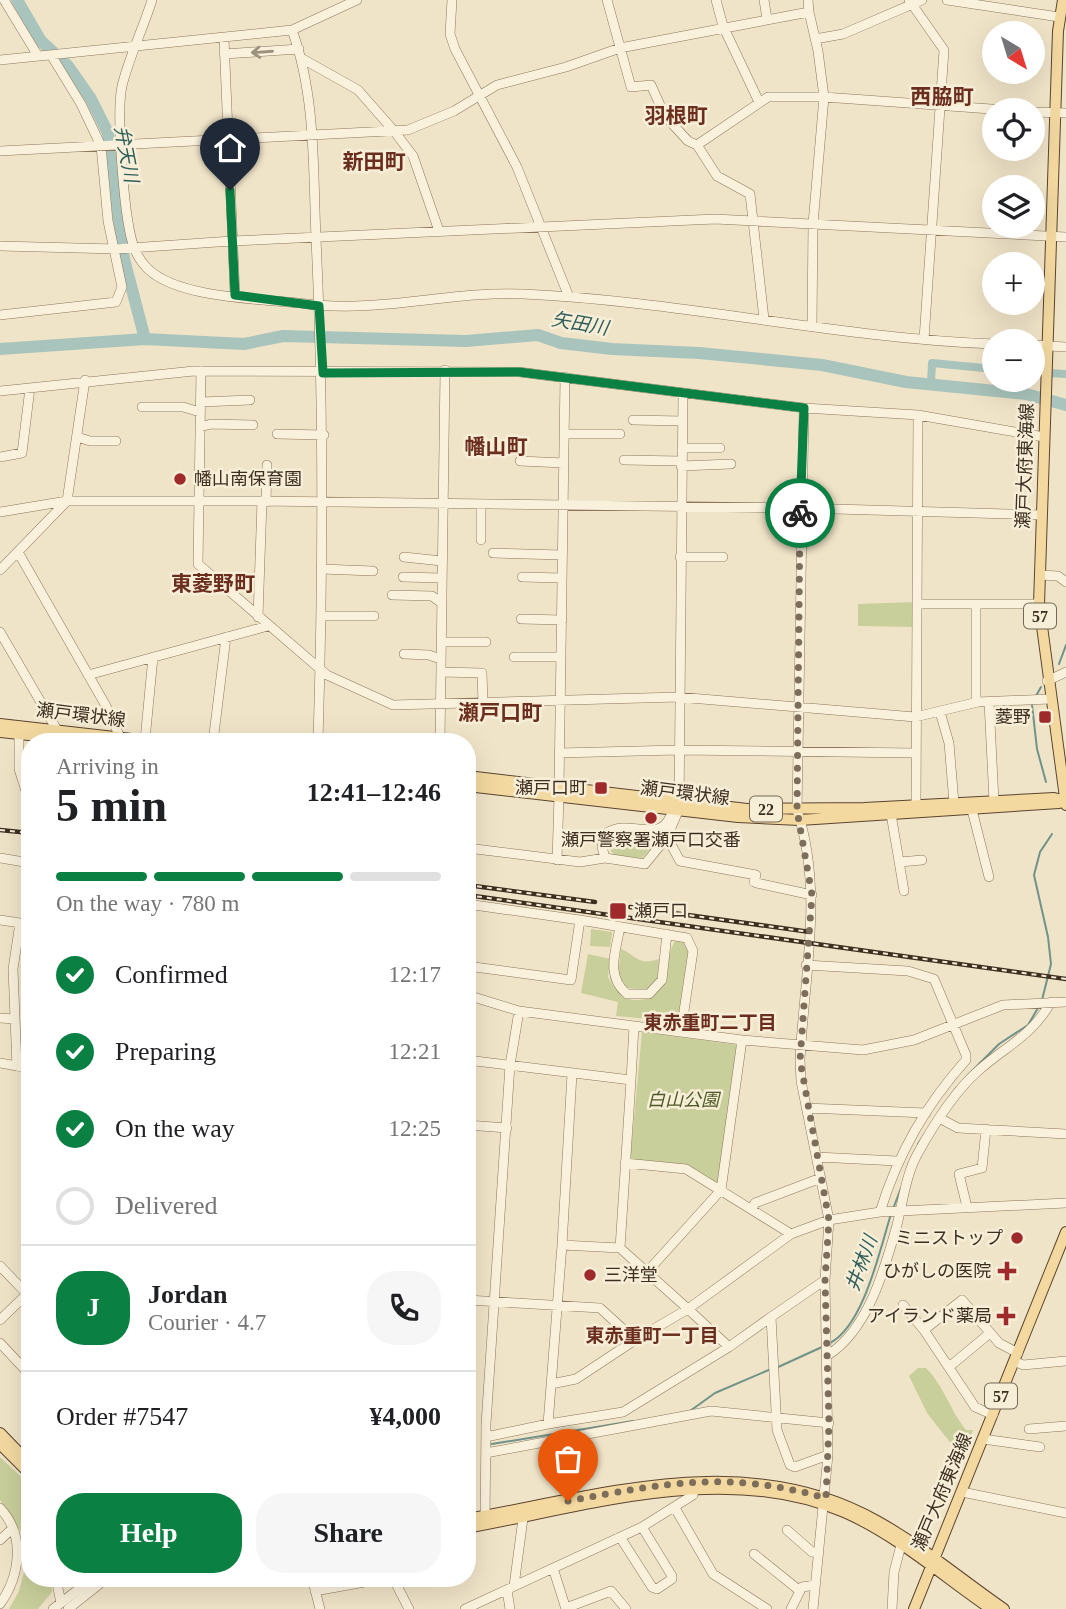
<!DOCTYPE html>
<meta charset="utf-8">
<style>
body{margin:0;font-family:"Times New Roman","Noto Sans JP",serif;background:#f6f6f6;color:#202124;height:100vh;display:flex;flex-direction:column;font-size:26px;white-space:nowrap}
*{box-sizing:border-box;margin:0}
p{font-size:23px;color:#757577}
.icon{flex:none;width:38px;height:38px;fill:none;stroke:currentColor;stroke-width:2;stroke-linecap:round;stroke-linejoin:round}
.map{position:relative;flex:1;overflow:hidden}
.details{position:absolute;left:21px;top:733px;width:455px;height:854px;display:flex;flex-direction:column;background:#fff;border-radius:28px;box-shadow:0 7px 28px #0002}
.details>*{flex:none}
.needle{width:46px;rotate:142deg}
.controls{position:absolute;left:982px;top:21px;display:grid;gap:14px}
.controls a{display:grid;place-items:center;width:63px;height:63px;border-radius:50%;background:#fff;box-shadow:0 7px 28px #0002;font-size:35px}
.pin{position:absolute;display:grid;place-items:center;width:60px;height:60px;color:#fff;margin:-72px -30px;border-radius:50% 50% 50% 0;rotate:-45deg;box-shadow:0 0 7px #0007}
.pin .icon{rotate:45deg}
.courier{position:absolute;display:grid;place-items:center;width:70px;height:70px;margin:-35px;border:5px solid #0b8043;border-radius:50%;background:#fff;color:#222;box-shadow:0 2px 9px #0007}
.summary em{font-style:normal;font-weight:600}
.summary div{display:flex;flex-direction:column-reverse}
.summary{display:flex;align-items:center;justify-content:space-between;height:119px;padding:0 35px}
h1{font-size:46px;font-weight:600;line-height:52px}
.bar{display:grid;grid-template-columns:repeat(4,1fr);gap:10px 7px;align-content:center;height:84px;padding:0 35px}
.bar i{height:9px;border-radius:5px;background:#e0e0e0}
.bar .selected{background:#0b8043}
.bar p{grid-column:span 4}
.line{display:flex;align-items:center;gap:18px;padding:0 35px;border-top:2px solid #e0e0e0}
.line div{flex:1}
.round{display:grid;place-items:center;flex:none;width:74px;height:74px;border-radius:28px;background:#f6f6f6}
ol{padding:0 35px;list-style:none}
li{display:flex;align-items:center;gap:21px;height:77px}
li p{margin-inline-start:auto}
li .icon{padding:7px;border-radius:50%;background:#0b8043;color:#fff;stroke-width:4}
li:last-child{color:#757577}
li i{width:38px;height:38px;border:4px solid #e0e0e0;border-radius:50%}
.cta{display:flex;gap:14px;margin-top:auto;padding:14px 35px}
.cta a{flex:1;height:80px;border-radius:28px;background:#0b8043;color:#fff;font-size:28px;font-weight:600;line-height:80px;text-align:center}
.cta a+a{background:#f6f6f6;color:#202124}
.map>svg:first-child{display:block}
.green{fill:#c9cf9b}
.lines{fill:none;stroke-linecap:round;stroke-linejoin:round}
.stream{stroke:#6f938a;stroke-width:2}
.canal{stroke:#a9c4bc;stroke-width:8}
.river{stroke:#a9c4bc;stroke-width:12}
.minor-casing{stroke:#8d765c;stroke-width:10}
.major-casing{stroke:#5b4430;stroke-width:12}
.minor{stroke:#faf1dc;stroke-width:9}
.major{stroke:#f3d9a0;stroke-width:10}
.rail-casing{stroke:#3d2e20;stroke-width:4.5}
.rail{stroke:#f7eed8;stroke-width:2;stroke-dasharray:5;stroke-linecap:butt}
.oneway{stroke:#9c907e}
.done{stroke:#7c6e5b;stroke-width:7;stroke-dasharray:0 12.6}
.route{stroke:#0b8043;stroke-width:9}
.poi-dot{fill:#9e2a2b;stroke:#f7eed8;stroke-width:2.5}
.labels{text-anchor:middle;stroke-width:5;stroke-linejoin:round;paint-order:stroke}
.shield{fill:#f7eed8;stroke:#756857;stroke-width:2}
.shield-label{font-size:16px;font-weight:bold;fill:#3d2e20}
.street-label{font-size:18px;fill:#3d2e20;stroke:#f7eed8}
.poi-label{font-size:18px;fill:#3d2e20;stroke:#f7eed8;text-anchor:end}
.park-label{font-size:18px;font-style:italic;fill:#4d5a26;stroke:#f7eed8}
.water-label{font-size:19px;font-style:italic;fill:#2f5d5a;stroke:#f7eed8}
.neighbourhood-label{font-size:19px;font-weight:bold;fill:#6b2e1e;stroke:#f7eed8}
.quarter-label{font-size:21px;font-weight:bold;fill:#6b2e1e;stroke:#f7eed8}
</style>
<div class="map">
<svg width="1066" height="1609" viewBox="0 0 1066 1609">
<rect width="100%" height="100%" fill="#f0e4c8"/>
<path class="green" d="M915,602L914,627L858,626V604Z
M616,831L658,836L660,838L642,858L615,857L608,846L612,833Z
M591,929L612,932L610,947L590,946Z
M677,938L690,943L692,948L679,1015L671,1021L616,1016L618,1002L581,993L588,954L610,959L608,977C615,989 622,1001 638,1000C673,999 662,957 677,938Z
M621,949C638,956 637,966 659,959L657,981L649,990L626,988L618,974Z
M642,1032L738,1045L719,1185L689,1166L630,1162Z
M918,1368H926C944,1386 950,1410 966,1430H973L964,1460L927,1413L909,1376Z
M0,1457L30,1485V1578L51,1579L52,1592L38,1609H9L19,1591L27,1561L21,1532L0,1500Z"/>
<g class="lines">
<path class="stream" d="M1059,664L1066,645
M1036,696L1041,687
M1032,705L1037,749L1046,782
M1042,1000L1051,964L1048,937L1034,875L1040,852L1052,834
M967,1076L999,1044L1028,1025L1038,1008
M918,1144L956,1088
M893,1209L901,1188
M830,1343C864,1325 880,1249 891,1214
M776,1368L822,1347
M690,1411L715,1393L771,1369
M492,1444L633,1421"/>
<path class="canal" d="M1032,372L1066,374
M931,384L932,363L994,369"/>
<path class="river" d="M17,0L41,41L68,66L91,99L108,133L124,259L145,339
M0,349L145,339L244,344L283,336L466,341L538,335L561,343L612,349L699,353L822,365L906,382L1026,394L1066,405"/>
<defs>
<path id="minor" d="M4,0L38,56
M152,0C143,29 129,57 122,86C116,113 124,225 135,250C138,257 142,263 148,269C179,299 265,299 307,304C378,313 452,291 523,294C681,301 836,338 994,344
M452,0L450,34L455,49L517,167L569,297
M607,0L631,87L651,85L665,116L688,141L697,145L717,176L750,194L764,319
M716,0L723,26L759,102
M764,0L767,19
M808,0L809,12
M909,0L944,50L924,339
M947,0L1059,17
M292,30C316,96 313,169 316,239C324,407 323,574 318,742
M224,39L235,295
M815,39L843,34L922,0
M224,54L299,49
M301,58L358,90L394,131L413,156L439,231
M0,60L292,30L357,0
M1032,112L1066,113
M697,145L768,97H824L1005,110
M0,151L408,130L454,111L497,85L566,67L620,48L809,12L818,51L824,97L813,224L812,326
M0,246L116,249L232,241L715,219L1066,237
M0,315L116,302L122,287L108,221L101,146L81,104L51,55
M1032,345L1066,347
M201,371L198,564L327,675L393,705L678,697L915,717L978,702L1050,699
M0,391L194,371L519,372L804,408L918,415L1044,437
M201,402L250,400
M142,407H183L200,412
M804,408L797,810C824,891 804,976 800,1060L801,1081L829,1220L825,1280L828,1455L813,1609
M633,420L682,421
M200,427L211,424L253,425
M277,434L324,435
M565,434H620
M77,437L90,441H116
M682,448H720
M0,457L22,453L30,388
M624,460L681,461
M520,461L564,463
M681,466L731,464
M266,502L267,465
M481,505V540
M0,512L67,501H262L800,508L1041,515
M18,552L106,706L120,737
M493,553L562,555
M404,557L442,561
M680,557H723
M321,569L373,571
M0,570L67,501L85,380
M1040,575L1058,576L1066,582
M403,577L441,578
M522,577L562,578
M392,595L432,596L440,602
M918,604H1039
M976,604V702
M321,616H374
M258,617L262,501
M521,619L562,620
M0,632L57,730
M441,642H486
M404,654L429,655L440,659
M514,657H561
M441,672L482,673L483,703
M88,675L268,626
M1047,681L1066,672
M989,702L994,801
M940,712L949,743L954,803
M19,735V769L30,804
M145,740L153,657
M213,742L226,637
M440,742L445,370
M559,753L678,750L915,753
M559,788L565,377
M916,805L918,415
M972,810L989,877
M891,814L904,891
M667,837L680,861L756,875L754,882L757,883L812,895
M467,848L580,862L605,858L645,864L667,837L679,809L683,393
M0,858L30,863
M605,858L602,847L605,834C629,817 658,844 670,817
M557,860L559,796
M900,862L922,860
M467,904L580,920L571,980L467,966
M0,920L20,923L13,969L17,1066L30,1069
M580,920L687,938L693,951L681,1031
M620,927C616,951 605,976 627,994H649L662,980L667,934
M806,965L908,971L934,979L966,1055V1060C925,1106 898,1154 880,1212
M467,995L519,1011L742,1040L863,1050L914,1040L1003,1005L1066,1002
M0,1018L14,1019
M467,1060L631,1080L634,1026
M0,1063L17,1066
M806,1108L926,1113
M941,1119L958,1128L1066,1134
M467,1125L507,1128
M817,1157L897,1161
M625,1163L686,1169L791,1234
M967,1207L959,1174L982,1168L986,1129
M752,1209L755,1203L821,1178
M562,1245L572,1074
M620,1248L688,1309L791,1234L829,1220L880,1212L1066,1203
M0,1266L30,1297
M647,1272L721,1190L742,1040
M467,1300L600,1308L635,1340L688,1309L729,1347L771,1317L777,1430L790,1465L795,1467L828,1455
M903,1305L924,1330L975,1407L993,1415
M771,1317L825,1280
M0,1320L30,1291
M924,1330L962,1300L999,1343L1018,1353
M0,1343L30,1375
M828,1355C868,1330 885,1268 897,1225C903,1201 906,1174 918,1153C933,1126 955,1091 978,1071C1007,1045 1031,1037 1051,1002
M1014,1361L1023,1365L1066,1361
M949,1367L990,1333
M551,1384L576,1379L635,1340
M548,1424L623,1412L729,1347
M1029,1429L1066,1426
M486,1437L548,1424L562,1245L620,1248L631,1080
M983,1439L1040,1447
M486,1453L711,1411L829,1423
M962,1492L1066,1513
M0,1508C26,1536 20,1576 0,1604
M675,1508L713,1574L767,1609
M485,1522L486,1424L510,1065L519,1011
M787,1530L812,1552L819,1553
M620,1537L652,1587L657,1589L672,1579V1576L642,1527
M0,1540L12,1529
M754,1554L800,1591
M553,1568L566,1609
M56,1578L61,1603
M312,1578L320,1609
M393,1578L409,1609
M514,1586L524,1511
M507,1590L510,1609
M315,1591L387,1578
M566,1608L611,1591L626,1609
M53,1609L93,1578
M68,1609L107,1578
M465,1609L642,1527L693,1495L695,1485
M791,1609L802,1587L815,1585
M892,1609L894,1572L901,1545"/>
<path id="major" d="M1063,0L1058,31L1039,604L1066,805
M0,724L158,742
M0,732L95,742
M467,776L747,809L864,808L1054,798L1066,801
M467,786L738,817L800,820L1059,803
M0,1433L30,1464
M0,1444L30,1474
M467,1519C603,1495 748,1448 877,1521C922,1546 962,1580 1004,1609
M467,1528C587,1506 727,1461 844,1512C897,1535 944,1577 991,1609
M914,1609L1066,1232"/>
</defs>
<use href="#minor" class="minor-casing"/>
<use href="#major" class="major-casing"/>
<use href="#minor" class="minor"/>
<use href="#major" class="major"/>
<defs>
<path id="rail" d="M0,830L30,833
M467,885L595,902
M467,895L1066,979
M630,907L810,932"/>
</defs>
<use href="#rail" class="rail-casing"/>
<use href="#rail" class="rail"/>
</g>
<defs><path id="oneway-shaft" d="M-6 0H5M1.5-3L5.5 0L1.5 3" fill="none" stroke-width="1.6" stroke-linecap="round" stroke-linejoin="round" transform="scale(1.75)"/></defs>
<use class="oneway" href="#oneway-shaft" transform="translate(262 52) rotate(176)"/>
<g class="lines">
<path class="done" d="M568,1501C668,1483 725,1470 826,1498L829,1423L825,1280L829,1220L800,1060L812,895L797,810L800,513"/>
<path class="route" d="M230,190L235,295L319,306L323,373L519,372L804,408L800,513"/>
</g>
<g class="poi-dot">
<circle cx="180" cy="479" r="7"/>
<rect x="1038" y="710" width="14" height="14" rx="3.5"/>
<rect x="594" y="781" width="14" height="14" rx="3.5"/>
<circle cx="651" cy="818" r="7"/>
<rect x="609" y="902" width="18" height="18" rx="3.5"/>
<circle cx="1017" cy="1238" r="7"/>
<path d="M1003.5 1260.5h7v7h7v7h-7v7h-7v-7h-7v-7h7z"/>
<circle cx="590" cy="1275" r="7"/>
<path d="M1002.5 1305.5h7v7h7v7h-7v7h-7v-7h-7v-7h7z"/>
</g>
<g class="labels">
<g class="shield">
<rect x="1024" y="603.5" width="32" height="25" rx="5"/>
<rect x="750" y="796.5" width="32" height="25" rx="5"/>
<rect x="985" y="1383.5" width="32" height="25" rx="5"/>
</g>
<g class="shield-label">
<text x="1040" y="622">57</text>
<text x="766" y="815">22</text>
<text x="1001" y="1402">57</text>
</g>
<g class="street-label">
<text transform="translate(1025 466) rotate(-88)" y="6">瀬戸大府東海線</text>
<text transform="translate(81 715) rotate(7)" y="6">瀬戸環状線</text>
<text transform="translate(685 793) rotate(7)" y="6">瀬戸環状線</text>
<text transform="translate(942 1492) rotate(-67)" y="6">瀬戸大府東海線</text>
</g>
<g class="poi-label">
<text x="194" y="485" text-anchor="start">幡山南保育園</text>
<text x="1031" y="723">菱野</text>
<text x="587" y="794">瀬戸口町</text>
<text x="651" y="846" text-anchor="middle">瀬戸警察署瀬戸口交番</text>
<text x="634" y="917" text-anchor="start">瀬戸口</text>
<text x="1003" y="1244">ミニストップ</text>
<text x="991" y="1277">ひがしの医院</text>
<text x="604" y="1281" text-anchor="start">三洋堂</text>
<text x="992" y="1322">アイランド薬局</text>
</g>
<g class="park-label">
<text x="683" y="1106">白山公園</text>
</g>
<g class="water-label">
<text transform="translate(127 154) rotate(79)" y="7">弁天川</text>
<text transform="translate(580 323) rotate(10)" y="7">矢田川</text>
<text transform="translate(861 1263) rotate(-70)" y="7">井林川</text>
</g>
<g class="neighbourhood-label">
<text x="710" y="1029">東赤重町二丁目</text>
<text x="652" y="1342">東赤重町一丁目</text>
</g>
<g class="quarter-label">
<text x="942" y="104">西脇町</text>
<text x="676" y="123">羽根町</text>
<text x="374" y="169">新田町</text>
<text x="496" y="454">幡山町</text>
<text x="213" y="591">東菱野町</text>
<text x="500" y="720">瀬戸口町</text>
</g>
</g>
</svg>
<div class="controls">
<a><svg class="needle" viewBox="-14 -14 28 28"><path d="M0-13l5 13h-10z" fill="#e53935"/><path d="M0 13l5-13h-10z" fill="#757577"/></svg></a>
<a><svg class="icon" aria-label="locate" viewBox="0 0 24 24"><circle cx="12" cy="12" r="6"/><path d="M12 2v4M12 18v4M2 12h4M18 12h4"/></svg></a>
<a><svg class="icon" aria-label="layers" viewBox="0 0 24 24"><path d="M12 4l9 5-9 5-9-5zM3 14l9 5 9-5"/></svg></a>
<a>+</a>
<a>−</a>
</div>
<div class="pin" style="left:568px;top:1501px;background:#ea580c"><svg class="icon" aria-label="bag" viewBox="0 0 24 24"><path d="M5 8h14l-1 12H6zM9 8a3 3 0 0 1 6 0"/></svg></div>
<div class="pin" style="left:230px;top:190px;background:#1f2937"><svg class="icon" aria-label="home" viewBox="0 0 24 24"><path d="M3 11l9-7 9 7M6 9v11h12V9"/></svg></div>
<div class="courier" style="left:800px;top:513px"><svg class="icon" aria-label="bike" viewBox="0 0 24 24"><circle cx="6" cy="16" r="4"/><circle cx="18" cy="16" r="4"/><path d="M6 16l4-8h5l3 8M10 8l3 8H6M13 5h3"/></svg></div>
<section class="details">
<div class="summary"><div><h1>5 min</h1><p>Arriving in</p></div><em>12:41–12:46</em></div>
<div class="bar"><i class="selected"></i><i class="selected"></i><i class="selected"></i><i></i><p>On the way · 780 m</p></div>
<ol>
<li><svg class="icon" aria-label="check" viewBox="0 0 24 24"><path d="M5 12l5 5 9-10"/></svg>Confirmed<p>12:17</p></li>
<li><svg class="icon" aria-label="check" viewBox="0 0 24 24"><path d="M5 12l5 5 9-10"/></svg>Preparing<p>12:21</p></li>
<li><svg class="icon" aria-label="check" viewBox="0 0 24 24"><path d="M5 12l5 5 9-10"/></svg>On the way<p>12:25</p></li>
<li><i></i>Delivered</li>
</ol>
<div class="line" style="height:126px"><b class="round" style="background:#0b8043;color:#fff">J</b><div><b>Jordan</b><p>Courier · 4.7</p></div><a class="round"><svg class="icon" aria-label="phone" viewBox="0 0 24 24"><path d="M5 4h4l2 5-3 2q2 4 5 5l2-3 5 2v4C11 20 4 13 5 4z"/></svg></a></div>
<div class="line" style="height:91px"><div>Order #7547</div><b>¥4,000</b></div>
<div class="cta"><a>Help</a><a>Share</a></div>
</section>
</div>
